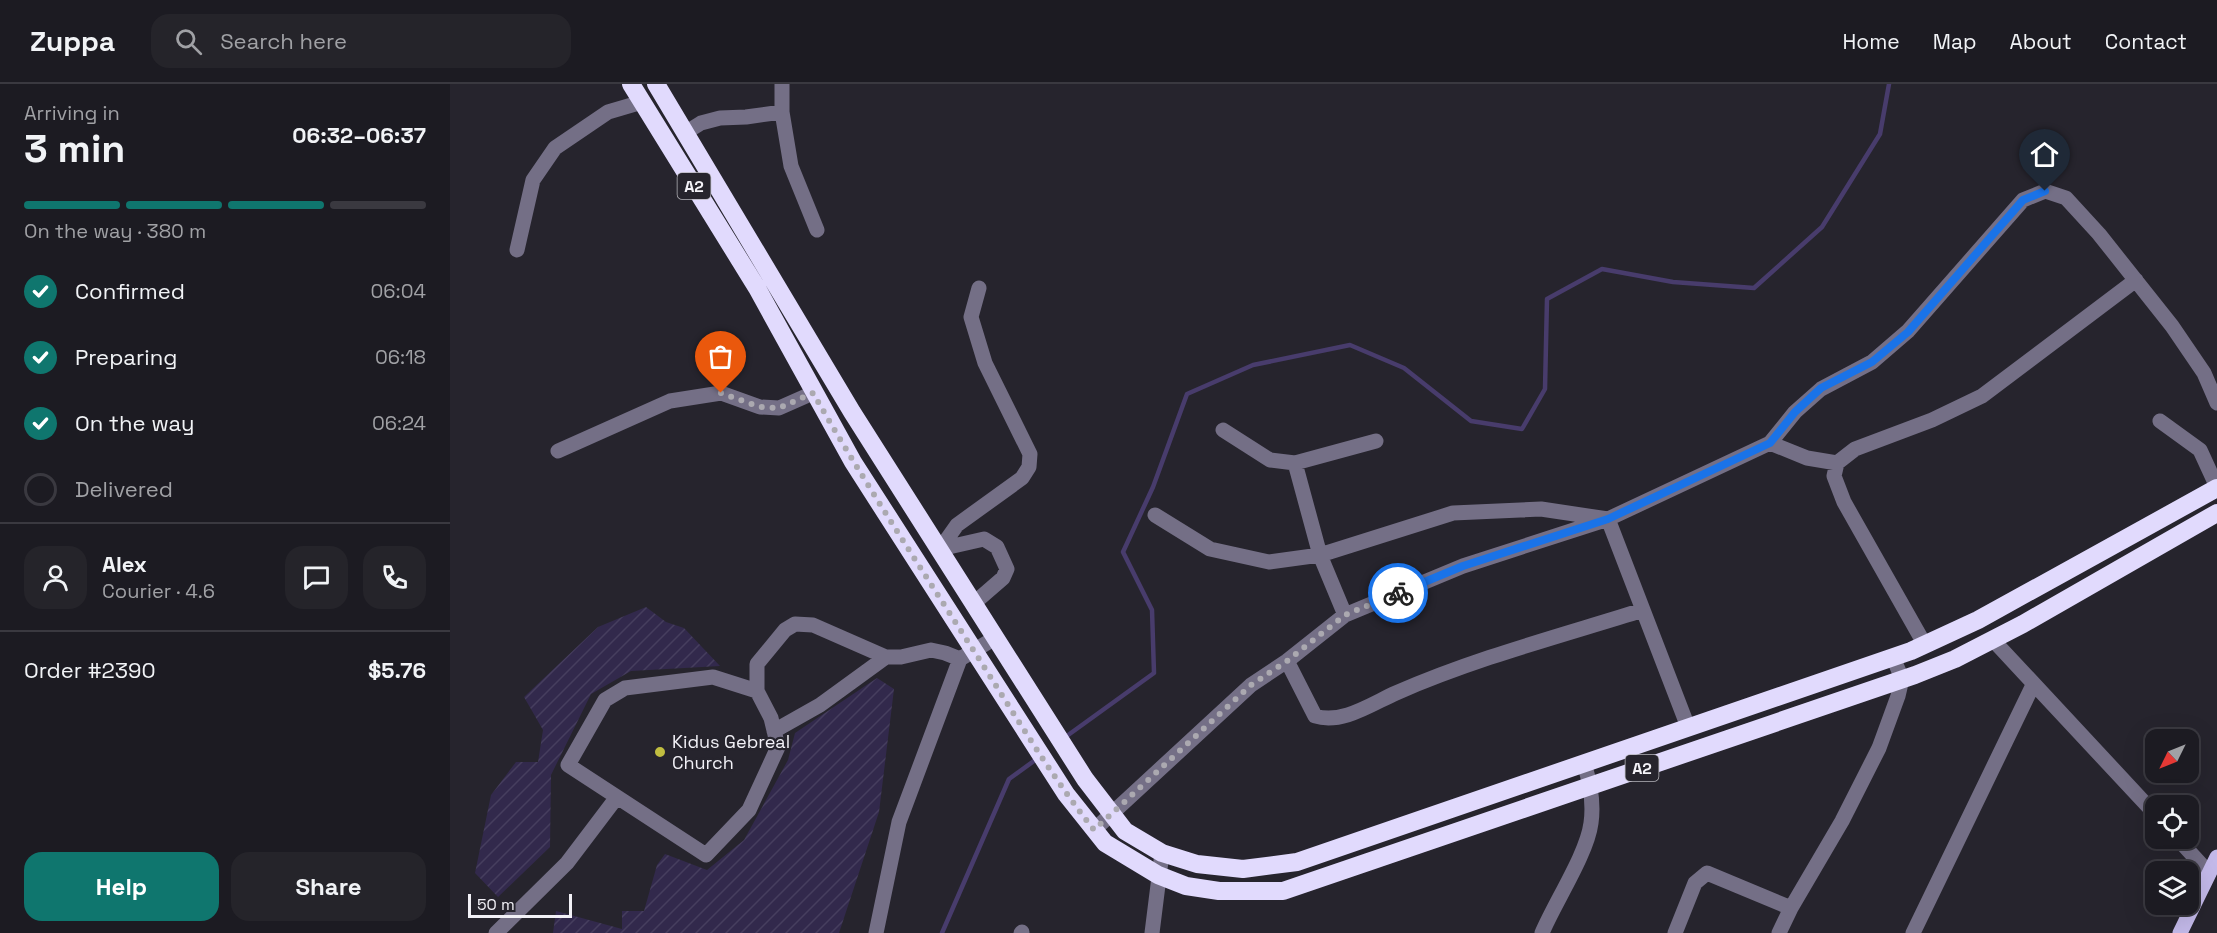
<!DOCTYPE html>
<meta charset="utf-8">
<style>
body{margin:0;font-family:"Space Grotesk",sans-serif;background:#25242a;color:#f1f3f6;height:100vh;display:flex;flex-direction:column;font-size:22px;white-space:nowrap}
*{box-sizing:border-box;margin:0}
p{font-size:20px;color:#a0a1a5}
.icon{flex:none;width:33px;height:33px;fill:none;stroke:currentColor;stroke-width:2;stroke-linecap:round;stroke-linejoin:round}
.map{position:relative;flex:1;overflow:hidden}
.drawer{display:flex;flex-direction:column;background:#1c1b22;width:450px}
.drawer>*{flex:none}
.needle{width:39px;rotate:227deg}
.controls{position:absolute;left:1695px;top:645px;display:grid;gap:12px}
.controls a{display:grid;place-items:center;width:54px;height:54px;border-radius:12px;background:#1c1b22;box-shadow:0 6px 24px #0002,0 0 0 2px #3a3940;font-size:30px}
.scale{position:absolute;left:18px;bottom:15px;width:104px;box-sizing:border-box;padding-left:6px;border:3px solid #f2f1f7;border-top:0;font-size:16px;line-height:21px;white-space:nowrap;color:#f2f1f7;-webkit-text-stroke:4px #26242d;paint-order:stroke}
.pin{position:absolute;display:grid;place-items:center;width:51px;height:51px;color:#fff;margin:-62px -26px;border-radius:50% 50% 50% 0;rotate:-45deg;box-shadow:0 0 6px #0007}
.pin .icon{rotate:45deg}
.courier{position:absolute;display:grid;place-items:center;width:60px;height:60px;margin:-30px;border:4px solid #1a73e8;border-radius:50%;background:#fff;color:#222;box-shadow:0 2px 8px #0007}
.summary em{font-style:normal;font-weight:800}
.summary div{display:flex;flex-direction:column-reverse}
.summary{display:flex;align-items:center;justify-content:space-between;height:102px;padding:0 24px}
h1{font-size:39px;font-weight:800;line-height:45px}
.bar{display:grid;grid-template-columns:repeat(4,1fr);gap:9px 6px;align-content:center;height:72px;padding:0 24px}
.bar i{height:8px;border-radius:4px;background:#3a3940}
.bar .active{background:#0f766e}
.bar p{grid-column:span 4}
.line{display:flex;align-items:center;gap:15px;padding:0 24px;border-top:2px solid #3a3940}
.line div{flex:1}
.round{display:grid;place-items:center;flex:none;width:63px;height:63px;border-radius:18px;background:#25242a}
ol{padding:0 24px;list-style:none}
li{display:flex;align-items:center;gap:18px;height:66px}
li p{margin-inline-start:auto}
li .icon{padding:6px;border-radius:50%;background:#0f766e;color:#fff;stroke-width:4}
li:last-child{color:#a0a1a5}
li i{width:33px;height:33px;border:3px solid #3a3940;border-radius:50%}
.button{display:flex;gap:12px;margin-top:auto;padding:12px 24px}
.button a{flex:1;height:69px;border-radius:18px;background:#0f766e;color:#fff;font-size:24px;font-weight:800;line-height:69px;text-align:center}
.button a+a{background:#25242a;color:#f1f3f6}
header{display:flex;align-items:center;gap:36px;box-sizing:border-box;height:84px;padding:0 30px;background:#1c1b22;border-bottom:2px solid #3a3940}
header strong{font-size:28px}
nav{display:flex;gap:33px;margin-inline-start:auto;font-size:21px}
.search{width:420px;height:54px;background:#25242a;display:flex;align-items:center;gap:15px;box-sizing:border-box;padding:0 21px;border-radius:18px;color:#a0a1a5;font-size:22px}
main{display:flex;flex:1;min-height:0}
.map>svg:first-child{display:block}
.garden{fill:url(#garden-furrows)}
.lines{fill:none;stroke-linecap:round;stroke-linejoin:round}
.stream{stroke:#483c6c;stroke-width:4.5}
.minor{stroke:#746f86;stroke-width:15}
.major{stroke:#c3b9e9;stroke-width:15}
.highway{stroke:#e1dafd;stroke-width:18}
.done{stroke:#aba9b0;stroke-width:6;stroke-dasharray:0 10.8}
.route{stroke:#1a73e8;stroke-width:8}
.poi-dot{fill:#c1be40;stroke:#26242d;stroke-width:2}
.labels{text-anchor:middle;stroke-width:4.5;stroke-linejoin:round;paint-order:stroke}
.shield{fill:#26242d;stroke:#b5b4ba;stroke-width:1.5}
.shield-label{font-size:16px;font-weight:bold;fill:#f2f1f7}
.poi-label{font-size:18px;fill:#f2f1f7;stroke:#26242d;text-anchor:start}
</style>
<header>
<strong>Zuppa</strong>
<div class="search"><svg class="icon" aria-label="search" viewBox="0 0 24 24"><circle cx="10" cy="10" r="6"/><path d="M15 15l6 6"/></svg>Search here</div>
<nav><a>Home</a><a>Map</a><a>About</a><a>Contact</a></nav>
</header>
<main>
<section class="drawer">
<div class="summary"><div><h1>3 min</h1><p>Arriving in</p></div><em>06:32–06:37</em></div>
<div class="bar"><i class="active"></i><i class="active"></i><i class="active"></i><i></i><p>On the way · 380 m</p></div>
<ol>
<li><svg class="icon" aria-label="check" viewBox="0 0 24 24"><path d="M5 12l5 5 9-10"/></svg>Confirmed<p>06:04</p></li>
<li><svg class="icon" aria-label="check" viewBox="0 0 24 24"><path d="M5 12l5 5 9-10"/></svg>Preparing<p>06:18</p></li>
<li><svg class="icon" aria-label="check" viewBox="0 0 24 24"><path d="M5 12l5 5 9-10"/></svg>On the way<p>06:24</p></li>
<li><i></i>Delivered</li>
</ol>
<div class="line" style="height:108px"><a class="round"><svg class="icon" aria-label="person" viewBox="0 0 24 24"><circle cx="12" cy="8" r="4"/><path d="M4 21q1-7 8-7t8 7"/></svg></a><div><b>Alex</b><p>Courier · 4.6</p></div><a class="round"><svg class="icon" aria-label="chat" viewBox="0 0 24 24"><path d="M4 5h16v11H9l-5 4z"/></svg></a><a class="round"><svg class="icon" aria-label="phone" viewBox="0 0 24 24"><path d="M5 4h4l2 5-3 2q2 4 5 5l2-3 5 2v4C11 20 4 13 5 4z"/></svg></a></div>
<div class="line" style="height:78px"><div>Order #2390</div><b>$5.76</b></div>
<div class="button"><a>Help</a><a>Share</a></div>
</section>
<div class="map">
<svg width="1767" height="849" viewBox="0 0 1767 849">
<defs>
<pattern id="garden-furrows" width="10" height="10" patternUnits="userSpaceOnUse" patternTransform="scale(1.5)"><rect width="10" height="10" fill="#32294c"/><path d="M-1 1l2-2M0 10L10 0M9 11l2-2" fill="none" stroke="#463e5e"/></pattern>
</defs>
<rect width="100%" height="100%" fill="#26242d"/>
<path class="garden" d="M196,523L216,538L234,544L270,582L181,587L141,610L101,691L100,763L48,813L25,789L41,711L66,678H88L93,646L74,613L148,543Z
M427,594L444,605L429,728L389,849H103L106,827L172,845V827H194L207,781L215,770L257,786L294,756L338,676L345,649Z"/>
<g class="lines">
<path class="stream" d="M614,654L704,589L702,526L673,468L703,403L737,310L803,281L900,261L954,284L1021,337L1072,345L1095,305L1097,215L1152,185L1223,198L1304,204L1372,143L1430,50L1439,0
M492,849L559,695L588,674"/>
<path class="minor" d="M332,0V28L341,82L367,146
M235,49L251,39L270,34L296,33L332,28
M67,166L83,96L105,64L158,28L192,18
M1710,337L1750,366L1767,403
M773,346L820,376L845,379L926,357
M1320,359L1357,374L1387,379
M108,367L220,317L271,309L310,323L329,324L363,309
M845,379L870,471L895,531
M705,431L760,465L819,478L870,471L1003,429L1091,425L1158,435L1238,643
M490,465L507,441L572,394L579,383L580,370L535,279L521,233L529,204
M490,465L534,455L547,463L557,485L553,494L523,520
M1543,556L1706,731
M1475,561L1394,418L1384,392L1387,379L1405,365L1482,336L1532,312L1686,196
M837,577L865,632C892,641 923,619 946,609C1026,574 1110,552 1193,526
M307,607L263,593L175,604L155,616L118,681L256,771L299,726L328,663L321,634L307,607V580L335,546L345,540L363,541L436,573H451L481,566L495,569L510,575
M324,647L370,621L436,573
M644,746L801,601L837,577L895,531L1013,482L1158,435L1320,359L1345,328L1371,305L1422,278L1458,247L1573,116L1595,107L1616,114L1649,150L1722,242L1754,289L1767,319
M1727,754L1759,789
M46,849L117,779L167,713
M426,849L449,738L510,575L545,554
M571,849L572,848
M702,849L712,769
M1092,849C1105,818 1137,770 1141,739C1144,718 1140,698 1134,679
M1225,849L1245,799L1257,789L1341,824
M1329,849L1341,824L1392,737L1429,664L1448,612L1452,595L1443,573
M1463,849L1583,601"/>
<path class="major" d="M1730,849L1767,773"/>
<path class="highway" d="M181,0L307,204L403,378L616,710L655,759L708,791L736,802L769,807H833L1465,591L1505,575L1573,540L1767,429
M206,0L402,328L635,695L675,747L712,769L747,780L793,785L847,778L1461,567L1528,536L1767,404"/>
</g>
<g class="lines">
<path class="done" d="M271,309L310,323L329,324L363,309C413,396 468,480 522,564C562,626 599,689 644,746L801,601L837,577L895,531L948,509"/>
<path class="route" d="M948,509L1013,482L1158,435L1320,359L1345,328L1371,304L1422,278L1458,248L1573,116L1595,107"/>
</g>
<circle class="poi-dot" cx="210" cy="668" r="6"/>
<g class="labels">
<g class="shield">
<rect x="227.5" y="89" width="33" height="26" rx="4.5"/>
<rect x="1175.5" y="671" width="33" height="26" rx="4.5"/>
</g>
<g class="shield-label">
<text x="244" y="108">A2</text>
<text x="1192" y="690">A2</text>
</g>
<g class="poi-label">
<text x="222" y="664">Kidus Gebreal<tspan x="222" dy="21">Church</tspan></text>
</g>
</g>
</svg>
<div class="controls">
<a><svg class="needle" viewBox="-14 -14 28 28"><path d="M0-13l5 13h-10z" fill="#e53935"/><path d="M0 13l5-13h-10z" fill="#a0a1a5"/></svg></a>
<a><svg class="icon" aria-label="locate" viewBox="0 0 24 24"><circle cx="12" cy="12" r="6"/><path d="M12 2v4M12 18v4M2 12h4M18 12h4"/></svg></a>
<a><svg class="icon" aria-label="layers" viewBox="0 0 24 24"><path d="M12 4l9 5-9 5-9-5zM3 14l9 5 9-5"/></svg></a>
</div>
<div class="scale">50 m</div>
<div class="pin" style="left:271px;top:309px;background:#ea580c"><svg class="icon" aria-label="bag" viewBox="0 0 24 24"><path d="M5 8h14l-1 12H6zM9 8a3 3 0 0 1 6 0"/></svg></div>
<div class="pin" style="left:1595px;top:107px;background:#1f2937"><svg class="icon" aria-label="home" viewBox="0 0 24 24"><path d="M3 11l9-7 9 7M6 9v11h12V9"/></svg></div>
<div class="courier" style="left:948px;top:509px"><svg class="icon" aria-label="bike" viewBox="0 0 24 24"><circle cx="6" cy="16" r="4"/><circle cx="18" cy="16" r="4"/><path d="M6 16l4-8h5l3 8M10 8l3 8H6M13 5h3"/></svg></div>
</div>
</main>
